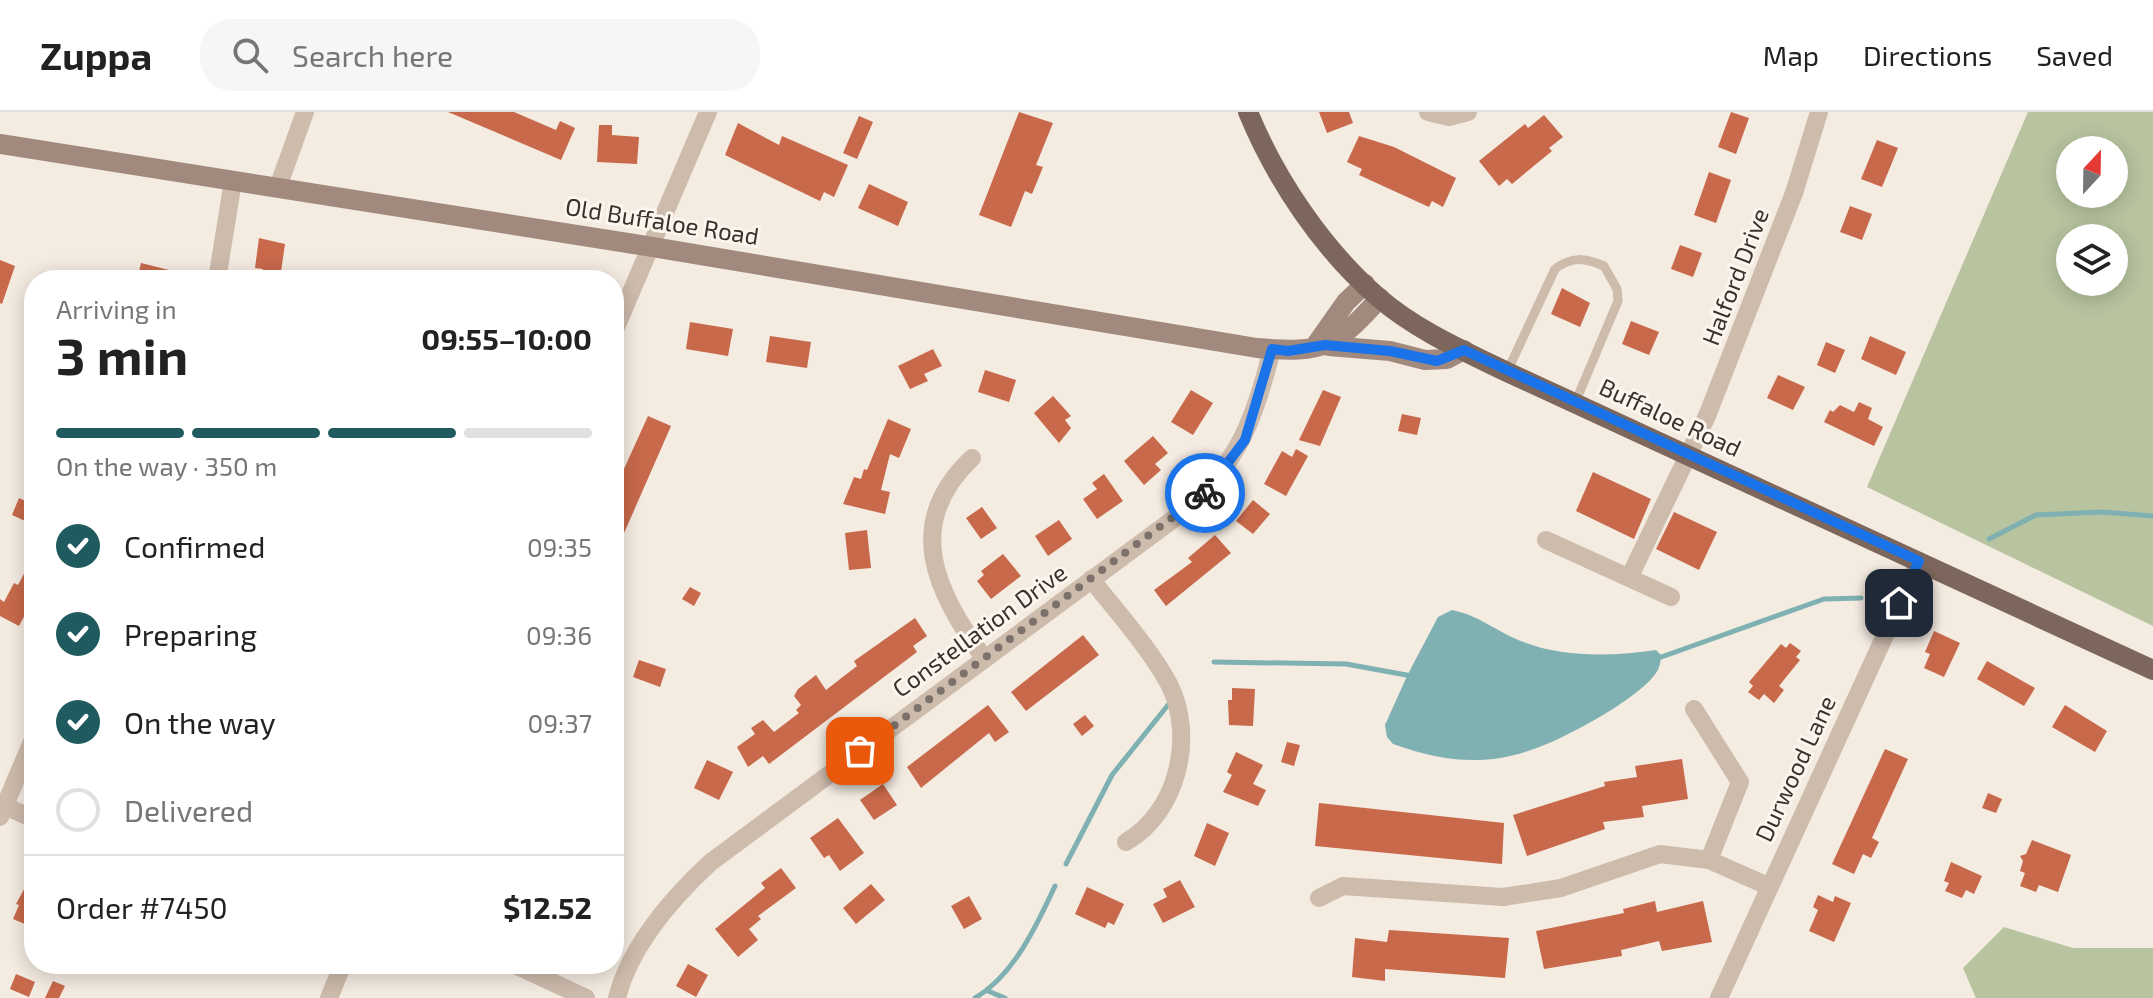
<!DOCTYPE html>
<meta charset="utf-8">
<style>
body{margin:0;font-family:"Exo 2",sans-serif;background:#f6f6f6;color:#222;height:100vh;display:flex;flex-direction:column;font-size:30px;white-space:nowrap}
*{box-sizing:border-box;margin:0}
p{font-size:26px;color:#767676}
.icon{flex:none;width:44px;height:44px;fill:none;stroke:currentColor;stroke-width:2;stroke-linecap:round;stroke-linejoin:round}
.map{position:relative;flex:1;overflow:hidden}
.details{position:absolute;left:24px;top:158px;width:600px;height:704px;display:flex;flex-direction:column;background:#fff;border-radius:32px;box-shadow:0 4px 20px #0003}
.details>*{flex:none}
.needle{width:52px;rotate:22deg}
.tools{position:absolute;left:2056px;top:24px;display:grid;gap:16px}
.tools a{display:grid;place-items:center;width:72px;height:72px;border-radius:50%;background:#fff;box-shadow:0 4px 20px #0003;font-size:40px}
.pin{position:absolute;display:grid;place-items:center;width:68px;height:68px;color:#fff;margin:-34px;border-radius:16px;box-shadow:0 4px 12px #0006}
.courier{position:absolute;display:grid;place-items:center;width:80px;height:80px;margin:-40px;border:6px solid #1a73e8;border-radius:50%;background:#fff;color:#222;box-shadow:0 2px 10px #0007}
.headline em{font-style:normal;font-weight:700}
.headline div{display:flex;flex-direction:column-reverse}
.headline{display:flex;align-items:center;justify-content:space-between;height:136px;padding:0 32px}
h1{font-size:52px;font-weight:700;line-height:60px}
.bar{display:grid;grid-template-columns:repeat(4,1fr);gap:12px 8px;align-content:center;height:96px;padding:0 32px}
.bar i{height:10px;border-radius:6px;background:#e0e0e0}
.bar .active{background:#1f5a5e}
.bar p{grid-column:span 4}
.line{display:flex;align-items:center;gap:20px;padding:0 32px;border-top:2px solid #e0e0e0}
.line div{flex:1}
ol{padding:0 32px;list-style:none}
li{display:flex;align-items:center;gap:24px;height:88px}
li p{margin-inline-start:auto}
li .icon{padding:8px;border-radius:50%;background:#1f5a5e;color:#fff;stroke-width:4}
li:last-child{color:#767676}
li i{width:44px;height:44px;border:4px solid #e0e0e0;border-radius:50%}
header{display:flex;align-items:center;gap:48px;box-sizing:border-box;height:112px;padding:0 40px;background:#fff;border-bottom:2px solid #e0e0e0}
header strong{font-size:38px}
nav{display:flex;gap:44px;margin-inline-start:auto;font-size:28px}
.search{width:560px;height:72px;background:#f6f6f6;display:flex;align-items:center;gap:20px;box-sizing:border-box;padding:0 28px;border-radius:32px;color:#767676;font-size:30px}
.map>svg:first-child{display:block}
.green{fill:#b8c4a0;fill-rule:evenodd}
.water{fill:#7fb0b2}
.lines{fill:none;stroke-linecap:round;stroke-linejoin:round}
.stream{stroke:#7fb0b2;stroke-width:5}
.building{fill:#c8694b}
.lane{stroke:#cdbbac;stroke-width:9}
.street{stroke:#cdbbac;stroke-width:18}
.secondary{stroke:#a18a7d;stroke-width:20}
.primary{stroke:#7d675c;stroke-width:20}
.done{stroke:#7c716b;stroke-width:8;stroke-dasharray:0 14.4}
.route{stroke:#1a73e8;stroke-width:10}
.labels{text-anchor:middle;stroke-width:6;stroke-linejoin:round;paint-order:stroke}
.street-label{font-size:24px;fill:#3b302b;stroke:#fbf5ee}
</style>
<header>
<strong>Zuppa</strong>
<div class="search"><svg class="icon" aria-label="search" viewBox="0 0 24 24"><circle cx="10" cy="10" r="6"/><path d="M15 15l6 6"/></svg>Search here</div>
<nav><a>Map</a><a>Directions</a><a>Saved</a></nav>
</header>
<div class="map">
<svg width="2153" height="886" viewBox="0 0 2153 886">
<rect width="100%" height="100%" fill="#f4ebe1"/>
<path class="green" d="M2028,0H2153V514L1867,375ZM2070,38H2114V82H2070ZM2070,126H2114V170H2070Z
M2004,815L2073,836H2153V886H1976L1963,856Z"/>
<path class="water" d="M1452,498C1479,504 1490,515 1514,526C1555,546 1612,545 1656,538L1661,543C1660,547 1661,551 1659,555C1655,570 1617,595 1603,603C1527,647 1480,663 1393,632L1387,625L1385,613L1407,564L1438,505Z"/>
<g class="lines">
<path class="stream" d="M1989,427L2036,403L2102,400L2153,404
M1653,548L1824,487L1861,486
M1214,550L1346,552L1412,564
M1066,752L1112,663L1168,593
M988,879L1005,886
M975,886C1014,863 1037,813 1055,774"/>
</g>
<path class="building" d="M448,0H514L556,18L560,9L575,16L561,48Z
M1019,0L1053,11L1036,53L1043,55L1032,82L1025,79L1011,115L979,103Z
M1319,0H1349L1353,11L1327,21Z
M1731,0L1749,6L1736,42L1718,35Z
M1544,3L1563,25L1549,36L1552,39L1512,72L1507,67L1499,74L1479,49L1525,12L1528,16Z
M859,4L873,10L857,47L843,41Z
M738,11L779,33L782,24L848,53L834,85L824,80L820,89L725,43Z
M599,13H612V23L639,25L637,52L597,50Z
M1359,24L1394,35L1456,66L1443,95L1432,89L1429,95L1359,63L1362,57L1347,50Z
M1877,28L1898,36L1882,75L1861,67Z
M1709,60L1731,68L1716,111L1694,103Z
M869,72L908,90L898,114L858,96Z
M1850,94L1872,102L1862,128L1840,120Z
M259,126L285,132L281,160H277L276,164L262,162L263,157L255,156Z
M1680,133L1702,141L1693,165L1671,157Z
M0,148L15,154L2,192L0,191Z
M141,151L189,163L188,168H137Z
M1562,176L1590,191L1580,215L1551,202Z
M1631,209L1659,220L1649,243L1622,232Z
M690,210L733,217L728,244L686,237Z
M770,224L811,230L807,256L766,250Z
M1870,224L1906,240L1896,263L1861,247Z
M1826,230L1845,238L1835,261L1817,253Z
M933,237L942,254L924,262L928,269L910,277L898,254Z
M985,258L1016,268L1009,290L978,280Z
M1778,263L1805,275L1793,298L1767,286Z
M1191,278L1213,291L1193,323L1171,310Z
M1323,278L1341,285L1320,334L1299,328Z
M1053,284L1071,304L1065,308L1071,316L1059,331L1034,301Z
M1859,290L1872,296L1868,307L1883,315L1874,334L1824,310L1830,298L1833,300L1840,293L1854,300Z
M1402,302L1421,306L1417,323L1398,319Z
M648,304L671,314L614,444V379Z
M888,307L911,317L899,346L890,342L881,378L890,380L885,402L843,392L854,365L861,367L864,357L867,358Z
M1153,324L1168,341L1155,352L1161,358L1144,373L1124,349Z
M1296,337L1308,344L1286,384L1264,372L1282,339L1292,345Z
M1593,360L1651,387L1634,427L1576,399Z
M1104,362L1123,389L1097,407L1083,387L1097,377L1092,371Z
M19,386L34,393V413L12,403Z
M1253,388L1270,402L1253,422L1236,409Z
M982,395L997,416L981,427L966,406Z
M1674,400L1717,420L1699,458L1656,437Z
M1059,408L1072,427L1048,444L1035,424Z
M867,418L871,456L849,458L845,421Z
M1215,423L1231,441L1166,494L1154,478L1192,450L1188,446Z
M1003,442L1021,464L991,487L977,469L984,463L981,459Z
M34,443V486L19,514L0,504V487L4,490L14,471L18,473Z
M690,475L701,481L694,494L682,487Z
M915,506L927,524L913,534L917,540L769,652L763,644L748,655L737,635L755,622L751,616L763,608L774,620L799,601L796,598L801,593L794,584L798,577L816,563L826,578L857,554L854,549Z
M1934,519L1960,531L1944,565L1924,556L1930,542L1925,540Z
M1083,523L1099,543L1026,599L1011,580Z
M1790,531L1801,539L1796,545L1800,548L1779,574L1784,578L1774,591L1764,582L1759,588L1748,580L1753,574L1749,570L1781,532L1786,536Z
M639,548L666,557L660,575L633,565Z
M1987,549L2035,576L2024,594L1977,567Z
M1232,576L1255,577L1253,614L1229,613L1228,588H1232Z
M988,593L1009,620L995,630L989,621L921,676L907,655Z
M2065,593L2107,619L2095,640L2052,615Z
M1085,603L1094,614L1082,624L1073,612Z
M1287,630L1300,633L1294,654L1281,650Z
M1885,637L1908,647L1872,726L1879,730L1871,746L1863,742L1854,762L1832,752Z
M1236,640L1263,653L1253,672L1266,678L1258,694L1223,680L1232,663L1227,660Z
M1682,647L1688,687L1642,694L1644,705L1603,710L1605,717L1527,744L1513,703L1605,674L1604,670L1637,665L1635,654Z
M707,648L733,660L719,688L694,676Z
M883,672L897,693L874,708L860,688Z
M1988,681L2002,687L1996,701L1982,696Z
M1319,691L1504,711L1502,752L1315,734Z
M838,706L864,741L840,759L829,743L824,746L810,726Z
M1207,711L1229,721L1215,754L1194,744Z
M2032,728L2071,743L2058,780L2039,773L2036,780L2020,774L2025,761L2020,759L2023,749L2020,744L2026,742Z
M1951,750L1982,764L1974,782L1966,778L1962,786L1945,779L1949,771L1944,769Z
M781,756L796,776L758,804L761,807L749,817L758,828L738,845L715,817L765,776L761,771Z
M34,759V816L13,807L19,793L16,792Z
M1180,768L1195,795L1163,811L1153,792L1167,785L1163,777Z
M871,772L885,788L856,812L843,796Z
M1087,775L1124,792L1114,813L1108,810L1105,816L1075,802Z
M1818,783L1833,790L1835,784L1851,791L1834,830L1809,819L1818,798L1813,795Z
M969,784L982,807L964,817L951,794Z
M1655,789L1657,800L1703,789L1712,830L1662,839L1659,829L1621,838L1622,844L1544,857L1536,819L1624,801L1623,797Z
M1389,818L1509,826L1505,866L1385,857V869L1352,865L1355,826L1387,830Z
M688,852L708,863L696,885L676,874Z
M16,862L35,870L29,885L10,877Z
M53,869L65,874L59,886H45Z"/>
<g class="lines">
<path class="lane" d="M1507,260L1555,157C1572,144 1585,146 1604,154L1617,177L1618,189L1575,291"/>
<path class="street" d="M1428,0L1449,5L1468,0
M278,75L305,0
M217,168L233,69
M614,220L708,0
M972,346C902,412 936,480 984,546
M1546,428L1671,485
M1629,466L1707,304L1794,81L1819,0
M1091,467C1117,500 1149,535 1169,572C1196,625 1177,701 1126,730
M1694,597L1740,670L1709,748
M0,692L34,707
M0,705L34,625
M1319,786L1343,774L1503,785L1561,776L1660,742L1709,748L1768,774
M513,852L586,886
M329,886L343,852
M617,886C630,834 672,786 711,750L1187,397C1240,347 1255,306 1272,237
M1719,886L1919,449"/>
<path class="secondary" d="M0,32L634,132L1257,236C1325,242 1335,235 1380,186
M1315,234L1346,190L1365,172
M1329,234L1390,239L1425,248L1447,247L1464,238"/>
<path class="primary" d="M1248,0C1276,68 1323,138 1379,186C1416,218 1464,239 1507,260L2153,558"/>
</g>
<g class="lines">
<path class="done" d="M860,639L1205,381"/>
<path class="route" d="M1205,381L1245,328L1272,237L1288,239L1325,233L1390,239L1437,249L1464,238L1919,449L1899,491"/>
</g>
<g class="labels">
<g class="street-label">
<text transform="translate(662 110) rotate(9)" y="8">Old Buffaloe Road</text>
<text transform="translate(1736 165) rotate(-69)" y="8">Halford Drive</text>
<text transform="translate(1670 306) rotate(25)" y="8">Buffaloe Road</text>
<text transform="translate(980 519) rotate(-36)" y="8">Constellation Drive</text>
<text transform="translate(1796 657) rotate(-65)" y="8">Durwood Lane</text>
</g>
</g>
</svg>
<div class="tools">
<a><svg class="needle" viewBox="-14 -14 28 28"><path d="M0-13l5 13h-10z" fill="#e53935"/><path d="M0 13l5-13h-10z" fill="#767676"/></svg></a>
<a><svg class="icon" aria-label="layers" viewBox="0 0 24 24"><path d="M12 4l9 5-9 5-9-5zM3 14l9 5 9-5"/></svg></a>
</div>
<div class="pin" style="left:860px;top:639px;background:#ea580c"><svg class="icon" aria-label="bag" viewBox="0 0 24 24"><path d="M5 8h14l-1 12H6zM9 8a3 3 0 0 1 6 0"/></svg></div>
<div class="pin" style="left:1899px;top:491px;background:#1f2937"><svg class="icon" aria-label="home" viewBox="0 0 24 24"><path d="M3 11l9-7 9 7M6 9v11h12V9"/></svg></div>
<div class="courier" style="left:1205px;top:381px"><svg class="icon" aria-label="bike" viewBox="0 0 24 24"><circle cx="6" cy="16" r="4"/><circle cx="18" cy="16" r="4"/><path d="M6 16l4-8h5l3 8M10 8l3 8H6M13 5h3"/></svg></div>
<section class="details">
<div class="headline"><div><h1>3 min</h1><p>Arriving in</p></div><em>09:55–10:00</em></div>
<div class="bar"><i class="active"></i><i class="active"></i><i class="active"></i><i></i><p>On the way · 350 m</p></div>
<ol>
<li><svg class="icon" aria-label="check" viewBox="0 0 24 24"><path d="M5 12l5 5 9-10"/></svg>Confirmed<p>09:35</p></li>
<li><svg class="icon" aria-label="check" viewBox="0 0 24 24"><path d="M5 12l5 5 9-10"/></svg>Preparing<p>09:36</p></li>
<li><svg class="icon" aria-label="check" viewBox="0 0 24 24"><path d="M5 12l5 5 9-10"/></svg>On the way<p>09:37</p></li>
<li><i></i>Delivered</li>
</ol>
<div class="line" style="height:104px"><div>Order #7450</div><b>$12.52</b></div>
</section>
</div>
